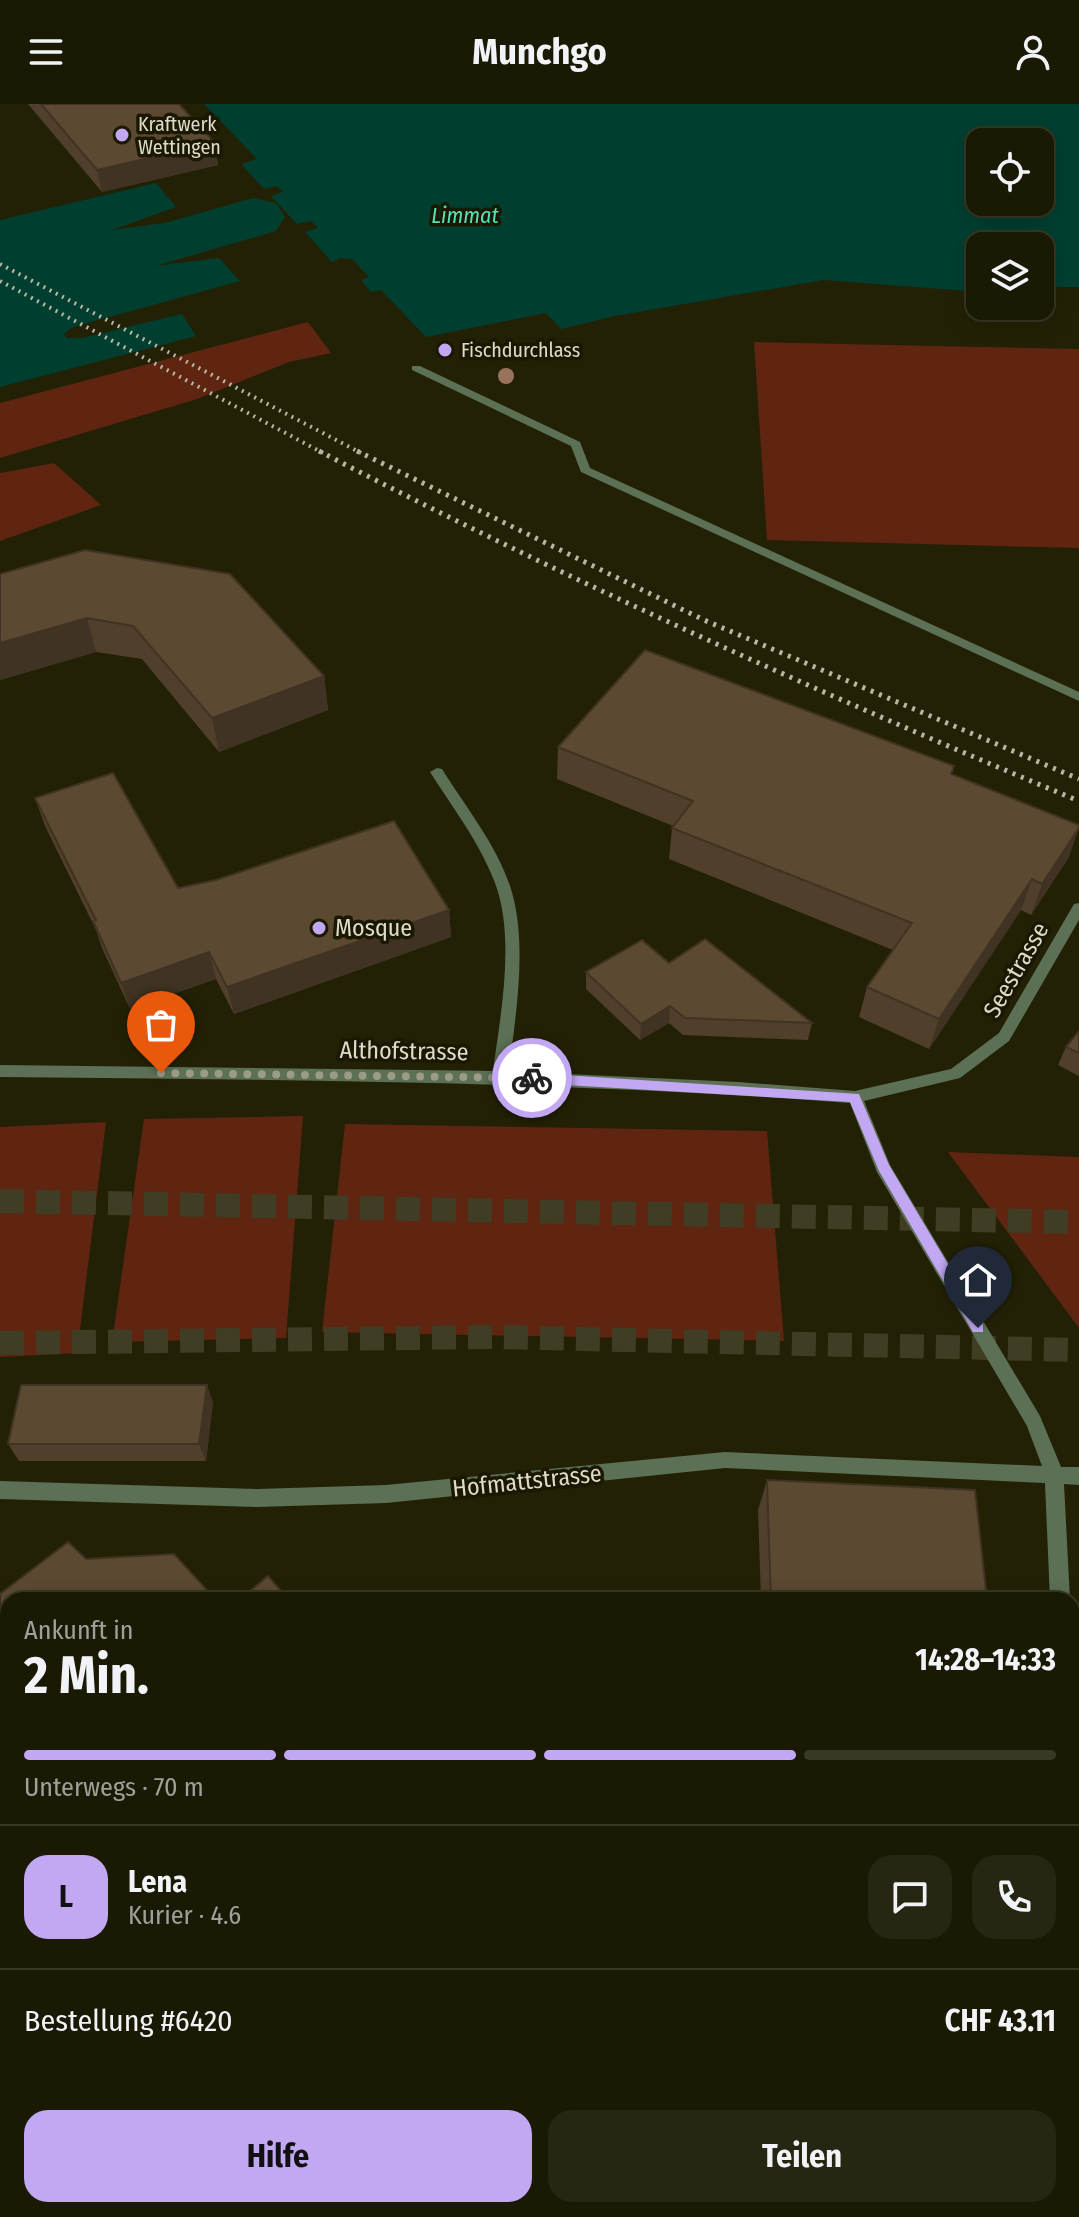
<!DOCTYPE html>
<html lang="de">
<meta charset="utf-8">
<style>
body{margin:0;font-family:"Fira Sans Condensed",sans-serif;background:#272613;color:#f1f3f6;height:100vh;display:flex;flex-direction:column;font-size:30px;white-space:nowrap}
*{box-sizing:border-box;margin:0}
p{font-size:26px;color:#9fa09a}
.icon{flex:none;width:44px;height:44px;fill:none;stroke:currentColor;stroke-width:2;stroke-linecap:round;stroke-linejoin:round}
.map{position:relative;flex:1;overflow:hidden}
.drawer{position:absolute;left:0px;top:1488px;width:1080px;height:626px;display:flex;flex-direction:column;background:#1a1904;border-radius:24px 24px 0 0;box-shadow:0 4px 20px #0003,0 0 0 2px #383826}
.drawer>*{flex:none}
.controls{position:absolute;left:966px;top:24px;display:grid;gap:16px}
.controls a{display:grid;place-items:center;width:88px;height:88px;border-radius:16px;background:#1a1904;box-shadow:0 4px 20px #0003,0 0 0 2px #383826;font-size:40px}
.pin{position:absolute;display:grid;place-items:center;width:68px;height:68px;color:#fff;margin:-82px -34px;border-radius:50% 50% 50% 0;rotate:-45deg;box-shadow:0 0 8px #0007}
.pin .icon{rotate:45deg}
.courier{position:absolute;display:grid;place-items:center;width:80px;height:80px;margin:-40px;border:6px solid #c2a8f3;border-radius:50%;background:#fff;color:#222;box-shadow:0 2px 10px #0007}
.overview em{font-style:normal;font-weight:700}
.overview div{display:flex;flex-direction:column-reverse}
.overview{display:flex;align-items:center;justify-content:space-between;height:136px;padding:0 24px}
h1{font-size:52px;font-weight:700;line-height:60px}
.bar{display:grid;grid-template-columns:repeat(4,1fr);gap:12px 8px;align-content:center;height:96px;padding:0 24px}
.bar i{height:10px;border-radius:6px;background:#383826}
.bar .on{background:#c2a8f3}
.bar p{grid-column:span 4}
.line{display:flex;align-items:center;gap:20px;padding:0 24px;border-top:2px solid #383826}
.line div{flex:1}
.round{display:grid;place-items:center;flex:none;width:84px;height:84px;border-radius:24px;background:#272613}
.button{display:flex;gap:16px;margin-top:auto;padding:16px 24px}
.button a{flex:1;height:92px;border-radius:24px;background:#c2a8f3;color:#111;font-size:32px;font-weight:700;line-height:92px;text-align:center}
.button a+a{background:#272613;color:#f1f3f6}
header{display:flex;justify-content:space-between;align-items:center;height:104px;padding:0 24px;background:#1a1904;font-size:36px;font-weight:700}
.map>svg:first-child{display:block}
.green{fill:#5f2511}
.water{fill:#003f30;fill-rule:evenodd}
.lines{fill:none;stroke-linecap:round;stroke-linejoin:round}
.river{fill:#003f30;fill-rule:evenodd}
.motorway-tunnel{stroke:#3f3d23;stroke-width:24;stroke-dasharray:24 12;stroke-linecap:butt}
.service{fill:#5c7055;fill-rule:evenodd}
.minor{fill:#5c7055;fill-rule:evenodd}
.primary{fill:#97c289;fill-rule:evenodd}
.rail-far1{stroke:#b8b7a5;stroke-width:4;stroke-dasharray:2 5;stroke-linecap:butt}
.rail{stroke:#b8b7a5;stroke-width:5;stroke-dasharray:3 6;stroke-linecap:butt}
.tree{fill:#99745c}
.wall{fill:#4f3f2b}
.shaded-wall{fill:#403323}
.building{fill:#5c4932;stroke:#403323;stroke-width:2}
.route{fill:#c2a8f3}
.done{stroke:#9c9b86;stroke-width:8;stroke-dasharray:0 14.4}
.poi-dot{fill:#c2a8f3;stroke:#1a1800;stroke-width:3}
.labels{text-anchor:middle;stroke-width:7;stroke-linejoin:round;paint-order:stroke}
.far-poi-label{font-size:20px;fill:#dddccc;stroke:#1a1800;text-anchor:start}
.far-water-label{font-size:22px;font-style:italic;fill:#53e3bb;stroke:#1a1800}
.poi-label{font-size:24px;fill:#dddccc;stroke:#1a1800;text-anchor:start}
.street-label{font-size:24px;fill:#dddccc;stroke:#1a1800}
</style>
<header><svg class="icon" aria-label="menu" viewBox="0 0 24 24"><path d="M4 6h16M4 12h16M4 18h16"/></svg>Munchgo<svg class="icon" aria-label="person" viewBox="0 0 24 24"><circle cx="12" cy="8" r="4"/><path d="M4 21q1-7 8-7t8 7"/></svg></header>
<div class="map">
<svg width="1079" height="2113" viewBox="0 0 1079 2113">
<rect width="100%" height="100%" fill="#232105"/>
<path class="green" d="M308,218L331,249L289,258L197,295L0,354V299Z
M754,238L1079,245V444L767,436Z
M54,359L101,401L0,437V369Z
M303,1012L286,1234L112,1238L144,1015Z
M106,1018L77,1249L0,1253V1023Z
M345,1020L767,1027L784,1237L322,1228Z
M948,1048L1079,1053V1224Z"/>
<path class="water" d="M204,0H1079V183H1040V142H980V188L824,176L615,212L561,225L546,209L426,233L381,186L371,188L361,176L369,173L352,155L340,154L332,158L305,128L318,124L311,117L297,120L271,92L283,88L277,82L264,85L241,60L257,55ZM980,38H1040V98H980Z
M156,79L176,103L112,126L187,116L207,139L140,164L219,154L240,177L73,223L64,230L67,234H82L182,210L196,232L0,283V116Z"/>
<g class="lines">
<path class="river" d="M253,94L276,99L285,113L276,127L0,207V166Z"/>
<path class="motorway-tunnel" d="M0,1097L1079,1118
M0,1239L492,1233L1079,1246"/>
<path class="service" d="M412,262H420L580,338L590,364L1079,588V597L581,368L571,342L412,266Z
M437,664L442,665C465,702 496,740 510,782C529,839 515,915 508,973L500,979L492,973C500,915 516,834 495,779C480,739 453,704 430,668Z"/>
<path class="minor" d="M1079,799V816L1009,937L960,974L864,997L890,1061L1040,1312L1061,1363H1079V1381L1064,1380L1070,1496H1050L1045,1379L725,1364L386,1399L257,1403L0,1395V1377L257,1385L386,1381L725,1348L1042,1362L1027,1322L877,1068L850,999C567,977 284,976 0,973V961L500,967L738,978L855,987L951,965L999,929L1074,800Z
M748,2106H775L772,2113H745Z"/>
<path class="primary" d="M0,1956L8,1959V1993L0,1990Z
M104,2106H137L140,2113H107Z"/>
<path class="rail-far1" d="M0,160L361,349
M0,177L323,349"/>
<path class="rail" d="M319,347C567,476 821,590 1079,697
M357,347L704,516L1079,675"/>
</g>
<circle class="tree" cx="506" cy="272" r="8"/>
<path class="wall" d="M28,0H179L215,39L218,61L102,88Z
M0,470L324,572L328,606L219,648L142,555L96,548L0,576Z
M558,643L954,662L951,670L1069,753L1031,811L1021,806L929,945L859,913L867,883L893,846L669,755L672,724L673,722L557,675Z
M35,694L178,784L449,806L451,833L234,910L216,875L130,905L102,844L96,826L45,722Z
M669,859L812,919L808,936L683,931L669,919L640,936L586,885V868Z
M1079,927V972L1058,961L1066,943Z
M213,1298L206,1357H19L8,1340Z
M767,1376L987,1496H761L758,1406Z
M1079,1853V2113H878L872,2106H1072V1861Z"/>
<path class="shaded-wall" d="M215,39L218,61L102,88L97,66Z
M87,514L96,548L0,576V539Z
M324,572L328,606L219,648L212,614Z
M1079,724L1069,753L1031,811L1042,780Z
M1032,775L1021,806L929,945L939,915Z
M449,806L451,833L234,910L227,883Z
M209,848L216,875L130,905L121,879Z
M670,902L669,919L640,936L641,920Z
M207,1281L213,1298L206,1357L199,1340Z"/>
<path class="building" d="M41,0H179L215,39L97,66Z
M85,446L230,470L324,572L212,614L133,522L87,514L0,539V470Z
M645,546L954,662L951,670L1079,721V724L1042,780L1032,775L939,915L867,883L912,819L672,724L693,697L558,643Z
M113,669L178,784L216,776L394,717L449,806L227,883L209,848L121,879L93,817L96,816L35,694Z
M705,835L812,919L685,914L670,902L641,920L586,868L642,836L669,859Z
M1079,927V949L1066,943Z
M21,1281H207L199,1340H8Z
M767,1376L975,1386L987,1496H771Z
M68,1438L86,1455L174,1450L216,1496H8V1593L0,1583V1490Z
M268,1472L289,1496H239Z
M1079,1861V2113H888L882,2106H1072V1869Z
M356,2106H603L608,2113H361Z"/>
<path class="route" d="M532,969L859,990L889,1061L983,1219V1228H973L879,1067L850,998L532,979L526,974Z"/>
<g class="lines">
<path class="done" d="M161,969L532,974"/>
</g>
<g class="poi-dot">
<circle cx="122" cy="31" r="8"/>
<circle cx="445" cy="246" r="8"/>
<circle cx="319" cy="824" r="8"/>
</g>
<g class="labels">
<g class="far-poi-label">
<text x="138" y="27">Kraftwerk<tspan x="138" dy="23">Wettingen</tspan></text>
<text x="461" y="253">Fischdurchlass</text>
</g>
<g class="far-water-label">
<text x="465" y="119">Limmat</text>
</g>
<g class="poi-label">
<text x="335" y="832">Mosque</text>
</g>
<g class="street-label">
<text transform="translate(1016 866) rotate(-60)" y="8">Seestrasse</text>
<text transform="translate(404 947) rotate(1)" y="8">Althofstrasse</text>
<text transform="translate(527 1377) rotate(-6)" y="8">Hofmattstrasse</text>
</g>
</g>
</svg>
<div class="controls">
<a><svg class="icon" aria-label="locate" viewBox="0 0 24 24"><circle cx="12" cy="12" r="6"/><path d="M12 2v4M12 18v4M2 12h4M18 12h4"/></svg></a>
<a><svg class="icon" aria-label="layers" viewBox="0 0 24 24"><path d="M12 4l9 5-9 5-9-5zM3 14l9 5 9-5"/></svg></a>
</div>
<div class="pin" style="left:161px;top:969px;background:#ea580c"><svg class="icon" aria-label="bag" viewBox="0 0 24 24"><path d="M5 8h14l-1 12H6zM9 8a3 3 0 0 1 6 0"/></svg></div>
<div class="pin" style="left:978px;top:1224px;background:#1f2937"><svg class="icon" aria-label="home" viewBox="0 0 24 24"><path d="M3 11l9-7 9 7M6 9v11h12V9"/></svg></div>
<div class="courier" style="left:532px;top:974px"><svg class="icon" aria-label="bike" viewBox="0 0 24 24"><circle cx="6" cy="16" r="4"/><circle cx="18" cy="16" r="4"/><path d="M6 16l4-8h5l3 8M10 8l3 8H6M13 5h3"/></svg></div>
<section class="drawer">
<div class="overview"><div><h1>2 Min.</h1><p>Ankunft in</p></div><em>14:28–14:33</em></div>
<div class="bar"><i class="on"></i><i class="on"></i><i class="on"></i><i></i><p>Unterwegs · 70 m</p></div>
<div class="line" style="height:144px"><b class="round" style="background:#c2a8f3;color:#111">L</b><div><b>Lena</b><p>Kurier · 4.6</p></div><a class="round"><svg class="icon" aria-label="chat" viewBox="0 0 24 24"><path d="M4 5h16v11H9l-5 4z"/></svg></a><a class="round"><svg class="icon" aria-label="phone" viewBox="0 0 24 24"><path d="M5 4h4l2 5-3 2q2 4 5 5l2-3 5 2v4C11 20 4 13 5 4z"/></svg></a></div>
<div class="line" style="height:104px"><div>Bestellung #6420</div><b>CHF 43.11</b></div>
<div class="button"><a>Hilfe</a><a>Teilen</a></div>
</section>
</div>
